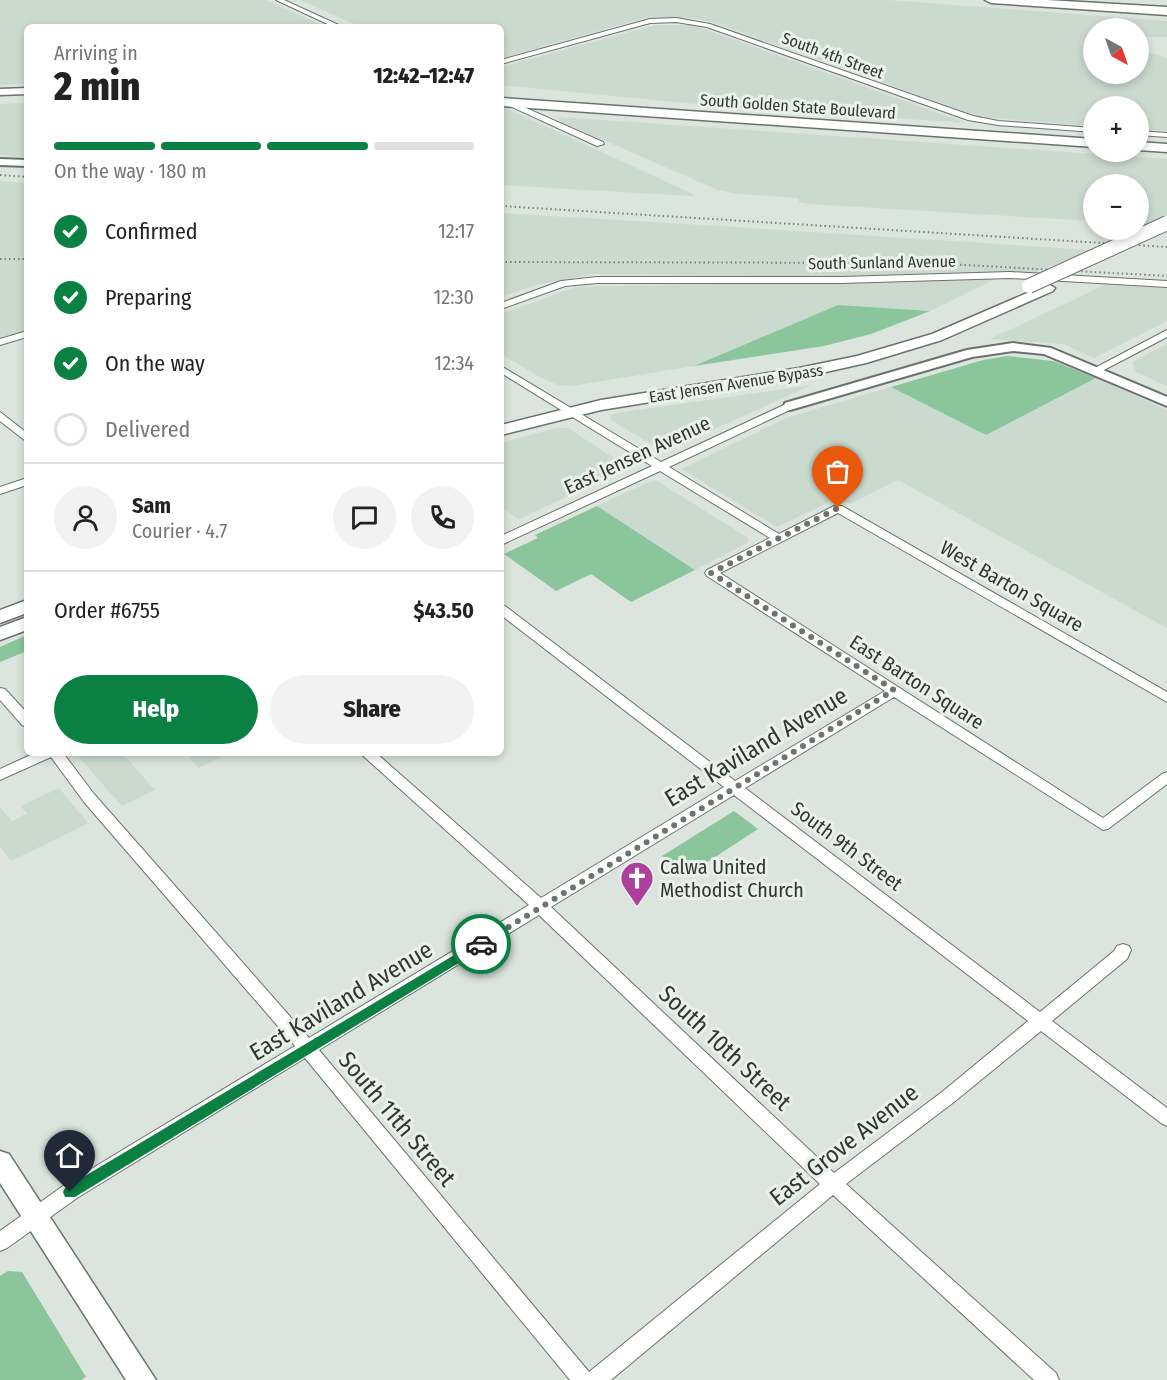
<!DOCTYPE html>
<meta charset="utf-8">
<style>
body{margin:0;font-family:"Fira Sans Condensed",sans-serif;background:#f2f2f2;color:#222;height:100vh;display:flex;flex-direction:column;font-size:22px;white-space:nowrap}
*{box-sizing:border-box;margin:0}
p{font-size:20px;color:#767676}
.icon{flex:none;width:33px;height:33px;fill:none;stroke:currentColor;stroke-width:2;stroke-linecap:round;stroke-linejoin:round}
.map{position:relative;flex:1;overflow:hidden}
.sheet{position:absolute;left:24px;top:24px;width:480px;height:732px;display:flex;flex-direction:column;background:#fff;border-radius:9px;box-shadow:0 3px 9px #0003}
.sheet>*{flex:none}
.needle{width:39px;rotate:140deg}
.controls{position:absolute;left:1083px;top:18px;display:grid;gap:12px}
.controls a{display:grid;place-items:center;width:66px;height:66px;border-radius:50%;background:#fff;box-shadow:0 3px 9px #0003;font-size:30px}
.pin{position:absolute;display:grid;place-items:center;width:51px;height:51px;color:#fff;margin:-62px -26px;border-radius:50% 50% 50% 0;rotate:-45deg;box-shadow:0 0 6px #0007}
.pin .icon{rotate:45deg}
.courier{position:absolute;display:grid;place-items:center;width:60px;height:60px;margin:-30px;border:4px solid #0b8043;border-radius:50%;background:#fff;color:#222;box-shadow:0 2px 8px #0007}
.head em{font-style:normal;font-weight:800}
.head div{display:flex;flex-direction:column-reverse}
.head{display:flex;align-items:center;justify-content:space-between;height:102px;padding:0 30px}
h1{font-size:39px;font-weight:800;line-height:45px}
.bar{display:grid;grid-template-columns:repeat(4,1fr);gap:9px 6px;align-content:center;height:72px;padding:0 30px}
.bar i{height:8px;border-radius:4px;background:#e0e0e0}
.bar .on{background:#0b8043}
.bar p{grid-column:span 4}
.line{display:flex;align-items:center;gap:15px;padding:0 30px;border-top:2px solid #e0e0e0}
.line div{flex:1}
.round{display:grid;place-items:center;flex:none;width:63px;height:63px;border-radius:32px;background:#f2f2f2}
ol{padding:0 30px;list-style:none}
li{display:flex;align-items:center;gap:18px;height:66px}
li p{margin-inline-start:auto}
li .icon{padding:6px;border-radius:50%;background:#0b8043;color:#fff;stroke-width:4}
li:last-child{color:#767676}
li i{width:33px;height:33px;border:3px solid #e0e0e0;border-radius:50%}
.primary-button{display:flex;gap:12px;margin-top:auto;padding:12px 30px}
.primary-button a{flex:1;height:69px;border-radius:36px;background:#0b8043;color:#fff;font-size:24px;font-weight:800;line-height:69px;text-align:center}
.primary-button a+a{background:#f2f2f2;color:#222}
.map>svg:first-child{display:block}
.built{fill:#cbdacf}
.green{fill:#8bc59c}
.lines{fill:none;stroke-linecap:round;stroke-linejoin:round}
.minor-casing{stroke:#6b726d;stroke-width:2}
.tertiary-casing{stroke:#6b726d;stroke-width:4}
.secondary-casing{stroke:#6b726d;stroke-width:3}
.primary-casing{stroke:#6b726d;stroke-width:3}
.motorway-casing{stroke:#6b726d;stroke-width:3}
.minor{fill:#fff;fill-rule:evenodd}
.tertiary{fill:#fff;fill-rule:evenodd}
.secondary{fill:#fff;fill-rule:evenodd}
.primary{fill:#fff;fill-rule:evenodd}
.motorway{fill:#fff;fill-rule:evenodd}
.rail{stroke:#7a7f7b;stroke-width:2;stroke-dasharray:1.5 3;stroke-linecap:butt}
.primary-bridge-casing{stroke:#6b726d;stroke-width:16;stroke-linecap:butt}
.primary-bridge{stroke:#fff;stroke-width:14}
.route{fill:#0b8043}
.done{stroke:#6e736f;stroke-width:6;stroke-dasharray:0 10.8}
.labels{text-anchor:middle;stroke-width:6;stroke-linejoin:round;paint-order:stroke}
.far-street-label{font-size:16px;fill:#333634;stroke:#e8f1ea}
.street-label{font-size:20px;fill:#333634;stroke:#e8f1ea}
.poi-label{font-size:20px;fill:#333634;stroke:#e8f1ea;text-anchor:start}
.near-street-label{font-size:24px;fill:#333634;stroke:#e8f1ea}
</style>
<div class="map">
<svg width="1167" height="1380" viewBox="0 0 1167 1380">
<rect width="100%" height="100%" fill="#dbe4dd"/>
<path class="built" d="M0,0H266L326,27H27V84L0,85Z
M300,0H888L1167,21V37H1139L1138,28H1094V74H1138L1139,49L1167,58V131L1139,129L1138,106H1094L1093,126L980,117L712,22L693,18H645L501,58V27H361Z
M656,25H693L966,123L727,107L501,85V67Z
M27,103V157L0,155V104Z
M501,109H508L695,195L691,196L501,185Z
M558,117L1167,159V217L1150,225L1139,224L1138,184H1094L1093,221L809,204L799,202V198L738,194L718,190L560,121Z
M0,181L27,183V331L0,339Z
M501,213L703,225L1090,250L1033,273H931L857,277L592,274L536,285L501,297Z
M997,278L930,311L838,305L694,366L572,386L558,385L538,376L501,354V314L576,287Z
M1105,285L1167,288V321L1094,358L1063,344L990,339Z
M1167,344V386L1136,372L1132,362Z
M1096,378L1167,410V628L898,480L850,504L838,498L777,527L681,469L786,418L891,387L986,435Z
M812,385L670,449L656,447L612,421L610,416L617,413Z
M556,428H568L629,468L519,519L501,507V443Z
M657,481L747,537L749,542L695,570L597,506L649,482Z
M79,753H122L155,790L122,806L76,754Z
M185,753H227V754L199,768Z
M59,788L88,823L11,861L0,846V807L12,821L27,814L21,806Z"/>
<path class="green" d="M838,305L930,311L871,334L824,346L694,366Z
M1008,356L1053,361L1096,378L986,435L891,387L983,360Z
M597,506L695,570L631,602L591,574L556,591L504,554L538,538L535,535Z
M27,635V651L0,662V647Z
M734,811L758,829L686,876L662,856Z
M8,1271L22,1272L86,1377L81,1380H0V1276Z"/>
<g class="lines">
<defs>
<path id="minor" d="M276,0H284L343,27H334Z
M676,18L710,24L973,116L998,121L1094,128V132L998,125L968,120L707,27L676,22L650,23L501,64V60L650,19Z
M501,97L603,142L604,144L597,146L501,102Z
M1138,131L1167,133V137L1138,135Z
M1010,272L1167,281V287L1010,278L841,283H597L565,286L501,309V303L561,281L597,277H841Z
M1167,330V337L1100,372L1096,373L1091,370Z
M27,331V337L0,345V339Z
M501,366L661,462L786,404H794V408L669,467L779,534L834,506H842L1167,692V702L838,513L720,573L1103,818L1162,774L1167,772V784L1108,829L1103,830L894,697L745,788L1040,1012L1114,951L1117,946L1123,944L1129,946L1131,950L1127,959L1052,1021L1167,1108V1126L1161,1123L1041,1031L954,1102L846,1184L1056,1373L1059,1380H1034L833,1195L611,1380H570L305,1058L77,1198L7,1248L0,1251V1231L63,1186L295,1046L84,802L51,757L0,780V769L35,753H63L94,794L309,1038L529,905L360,753H376L541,898L724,787L501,615V605L505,606L735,781L885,691L707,576L705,573L707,570L770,538L660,471L501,545V536L652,466L501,373ZM734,795L1028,1021L942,1092L834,1173L551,907ZM539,915L820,1184L589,1372L319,1050Z
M0,412L27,433V442L0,421Z
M27,478V485L0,494V487Z
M0,688L5,689L27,713V727L22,725L0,700Z"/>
<path id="tertiary" d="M0,159L27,160V166L0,165Z
M1013,343L1051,348L1167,397V406L1044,354L1013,351L972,357L790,410L784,406L785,403L967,350Z"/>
<path id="secondary" d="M0,1151L9,1154L156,1380H126L0,1183Z"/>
<path id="primary" d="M27,88V94L0,95V89Z
M501,98L1094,139V147L501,106Z
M1138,142L1167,144V152L1138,150Z
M1048,284L1055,288L1053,291L942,340L866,363L799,378L601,410L501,435V425L601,400L799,368L857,356L932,334Z
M27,600V613L0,623V610Z
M27,617V630L0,640V627Z"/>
<path id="motorway" d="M985,0H1047L1167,7V15L991,3Z"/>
</defs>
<use href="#minor" class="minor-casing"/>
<use href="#tertiary" class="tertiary-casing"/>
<use href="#secondary" class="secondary-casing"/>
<use href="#primary" class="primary-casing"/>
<use href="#motorway" class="motorway-casing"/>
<use href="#minor" class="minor"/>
<use href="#tertiary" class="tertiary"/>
<use href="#secondary" class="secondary"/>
<use href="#primary" class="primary"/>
<use href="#motorway" class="motorway"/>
<path class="rail" d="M0,175L27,177
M501,206L1167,247
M0,259H27
M501,262L927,263L1167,276"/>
<defs>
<path id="primary-bridge" d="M1029,286L1167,223"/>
</defs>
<use href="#primary-bridge" class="primary-bridge-casing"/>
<use href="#primary-bridge" class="primary-bridge"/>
</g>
<path class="route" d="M481,939L485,941V947L75,1197H65L63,1192L65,1188Z"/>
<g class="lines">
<path class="done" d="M481,944L894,690L711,573L838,508"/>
</g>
<defs>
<symbol id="church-pin" viewBox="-11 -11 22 30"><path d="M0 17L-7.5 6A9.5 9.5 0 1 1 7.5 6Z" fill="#ae3f9d" stroke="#e8f1ea"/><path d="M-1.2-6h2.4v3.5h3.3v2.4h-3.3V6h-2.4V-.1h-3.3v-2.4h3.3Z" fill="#fff"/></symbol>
</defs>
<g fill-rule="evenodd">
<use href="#church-pin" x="618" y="859" width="38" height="52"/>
</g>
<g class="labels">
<g class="far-street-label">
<text transform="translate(833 55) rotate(20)" y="6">South 4th Street</text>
<text transform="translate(798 106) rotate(4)" y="6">South Golden State Boulevard</text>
<text transform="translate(882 262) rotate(-1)" y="6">South Sunland Avenue</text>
<text transform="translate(736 383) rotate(-9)" y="6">East Jensen Avenue Bypass</text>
</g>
<g class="street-label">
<text transform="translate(637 455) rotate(-25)" y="7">East Jensen Avenue</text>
<text transform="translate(1012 586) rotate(30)" y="7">West Barton Square</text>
<text transform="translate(917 682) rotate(33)" y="7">East Barton Square</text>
<text transform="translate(847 846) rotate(37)" y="7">South 9th Street</text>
</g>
<g class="poi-label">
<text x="660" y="874">Calwa United<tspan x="660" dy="23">Methodist Church</tspan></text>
</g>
<g class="near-street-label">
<text transform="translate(756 747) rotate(-31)" y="8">East Kaviland Avenue</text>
<text transform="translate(341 1001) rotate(-31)" y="8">East Kaviland Avenue</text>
<text transform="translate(725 1048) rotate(43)" y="8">South 10th Street</text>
<text transform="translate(397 1119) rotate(50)" y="8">South 11th Street</text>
<text transform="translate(844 1145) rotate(-38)" y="8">East Grove Avenue</text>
</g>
</g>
</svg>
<div class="controls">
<a><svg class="needle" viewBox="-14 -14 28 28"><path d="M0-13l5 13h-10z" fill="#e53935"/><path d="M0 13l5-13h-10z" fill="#767676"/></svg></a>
<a>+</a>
<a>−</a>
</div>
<div class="pin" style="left:838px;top:508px;background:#ea580c"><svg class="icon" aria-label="bag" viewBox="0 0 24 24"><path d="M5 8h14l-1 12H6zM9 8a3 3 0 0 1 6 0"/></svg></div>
<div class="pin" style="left:70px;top:1192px;background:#1f2937"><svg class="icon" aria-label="home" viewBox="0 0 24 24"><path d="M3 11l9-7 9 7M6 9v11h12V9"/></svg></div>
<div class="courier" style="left:481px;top:944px"><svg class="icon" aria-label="car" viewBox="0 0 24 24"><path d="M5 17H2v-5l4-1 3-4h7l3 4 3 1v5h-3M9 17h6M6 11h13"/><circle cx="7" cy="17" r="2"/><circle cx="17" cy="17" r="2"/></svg></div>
<section class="sheet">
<div class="head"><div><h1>2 min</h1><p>Arriving in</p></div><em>12:42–12:47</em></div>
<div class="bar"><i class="on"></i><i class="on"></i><i class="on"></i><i></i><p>On the way · 180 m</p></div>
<ol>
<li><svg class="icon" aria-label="check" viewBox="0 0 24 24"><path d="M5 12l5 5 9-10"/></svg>Confirmed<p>12:17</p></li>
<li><svg class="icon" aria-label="check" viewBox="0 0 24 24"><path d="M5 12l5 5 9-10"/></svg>Preparing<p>12:30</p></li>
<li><svg class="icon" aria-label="check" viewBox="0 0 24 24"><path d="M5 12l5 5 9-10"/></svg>On the way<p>12:34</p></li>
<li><i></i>Delivered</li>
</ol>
<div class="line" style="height:108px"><a class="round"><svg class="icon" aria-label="person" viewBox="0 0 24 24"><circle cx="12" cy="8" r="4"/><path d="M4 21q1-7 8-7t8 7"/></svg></a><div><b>Sam</b><p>Courier · 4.7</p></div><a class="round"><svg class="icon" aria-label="chat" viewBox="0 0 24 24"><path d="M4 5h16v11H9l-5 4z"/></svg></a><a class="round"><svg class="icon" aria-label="phone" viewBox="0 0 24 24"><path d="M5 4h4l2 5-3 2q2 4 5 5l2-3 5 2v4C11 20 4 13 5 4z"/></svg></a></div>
<div class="line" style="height:78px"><div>Order #6755</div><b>$43.50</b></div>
<div class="primary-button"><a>Help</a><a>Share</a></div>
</section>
</div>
